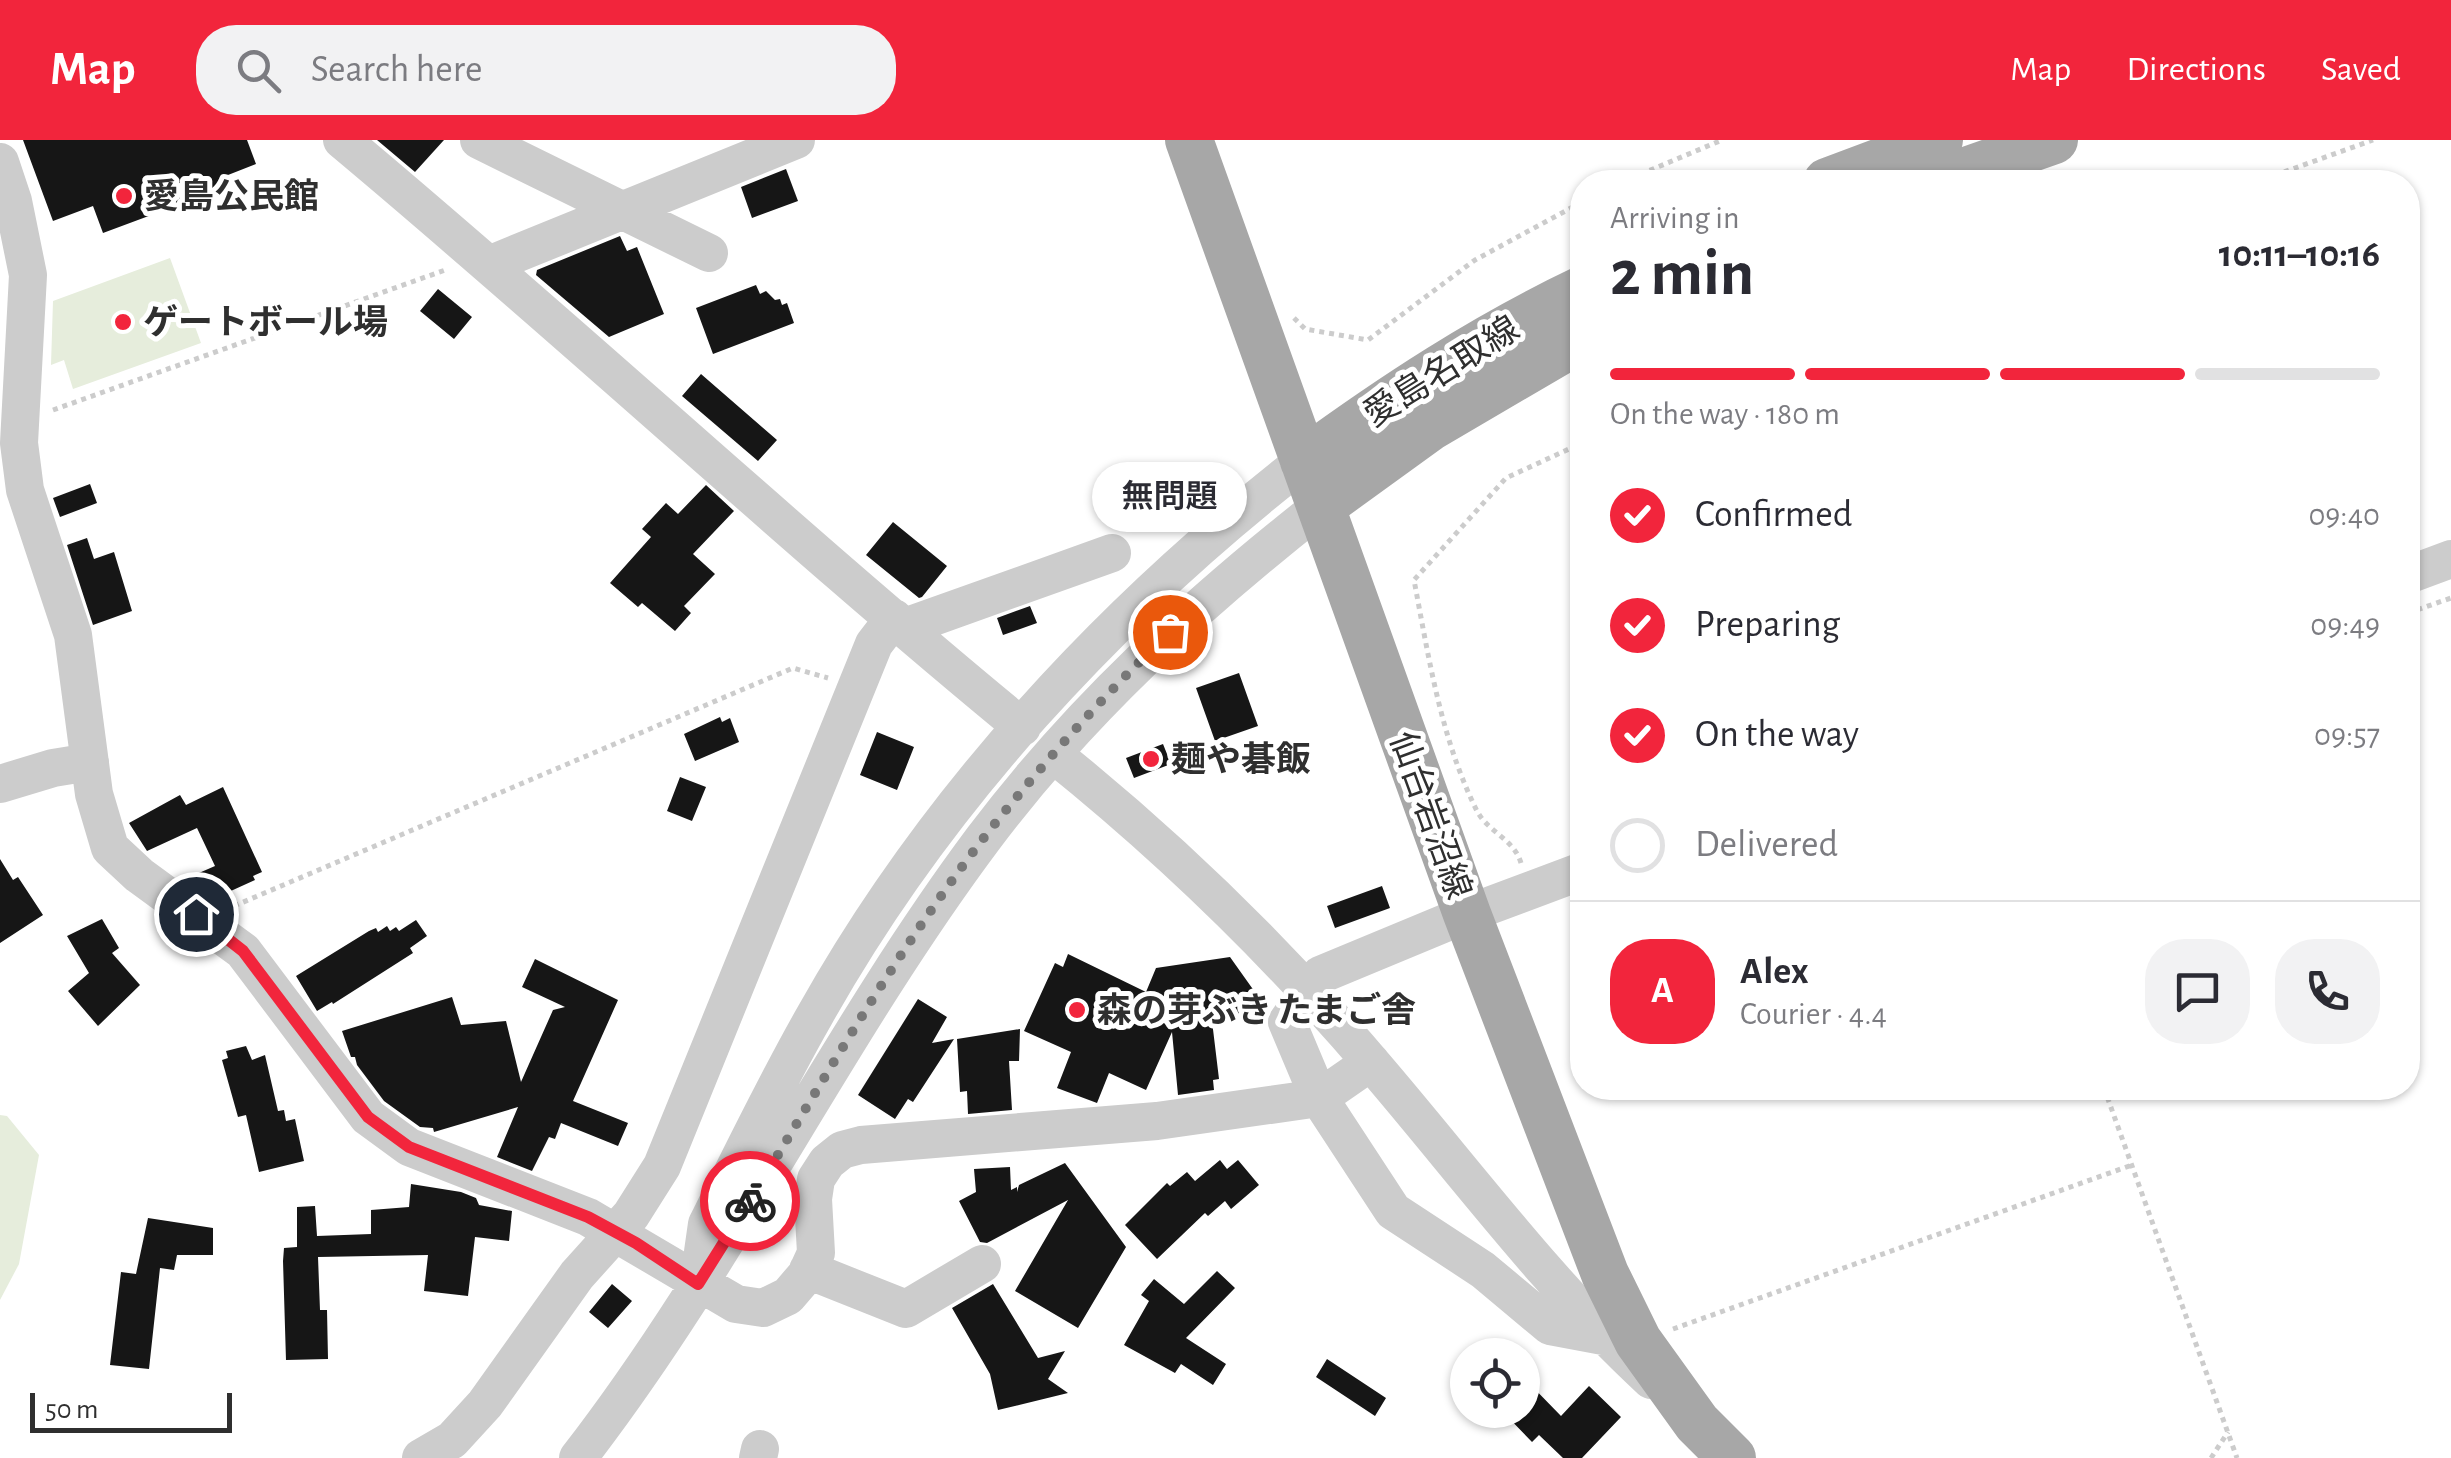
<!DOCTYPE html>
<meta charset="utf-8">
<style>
body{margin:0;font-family:"Alegreya Sans","Noto Sans JP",sans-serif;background:#f2f2f3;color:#2b2b33;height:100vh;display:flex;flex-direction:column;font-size:38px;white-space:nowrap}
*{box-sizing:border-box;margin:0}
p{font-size:32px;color:#7c7c81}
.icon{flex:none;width:55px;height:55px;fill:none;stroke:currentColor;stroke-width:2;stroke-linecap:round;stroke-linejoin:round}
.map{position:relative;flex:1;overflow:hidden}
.details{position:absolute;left:1570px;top:30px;width:850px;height:930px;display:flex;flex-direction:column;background:#fff;border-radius:40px;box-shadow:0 2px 8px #0004}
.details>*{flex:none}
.controls{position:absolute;left:1450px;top:1198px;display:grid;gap:20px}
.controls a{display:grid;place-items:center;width:90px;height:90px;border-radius:50%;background:#fff;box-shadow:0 2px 8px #0004;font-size:50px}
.scale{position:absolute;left:30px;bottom:25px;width:202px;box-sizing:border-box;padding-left:10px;border:5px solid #2f2f2f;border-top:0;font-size:28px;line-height:35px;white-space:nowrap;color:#2f2f2f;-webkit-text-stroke:8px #fff;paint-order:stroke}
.pin{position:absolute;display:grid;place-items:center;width:85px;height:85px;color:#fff;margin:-42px;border:5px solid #fff;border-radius:50%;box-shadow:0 2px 10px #0007}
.courier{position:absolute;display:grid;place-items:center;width:100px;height:100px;margin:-50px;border:8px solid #f2253c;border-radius:50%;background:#fff;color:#222;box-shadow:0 2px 12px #0007}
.bubble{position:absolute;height:70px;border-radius:35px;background:#fff;box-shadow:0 2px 8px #0004;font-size:32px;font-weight:600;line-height:70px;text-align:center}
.summary em{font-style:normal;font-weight:600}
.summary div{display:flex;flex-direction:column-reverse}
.summary{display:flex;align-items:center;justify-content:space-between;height:170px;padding:0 40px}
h1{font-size:65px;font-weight:600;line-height:75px}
.bar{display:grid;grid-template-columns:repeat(4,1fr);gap:15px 10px;align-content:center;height:120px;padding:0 40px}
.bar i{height:12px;border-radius:8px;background:#e1e1e2}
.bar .selected{background:#f2253c}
.bar p{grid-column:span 4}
.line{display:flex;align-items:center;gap:25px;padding:0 40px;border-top:2px solid #e1e1e2}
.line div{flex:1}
.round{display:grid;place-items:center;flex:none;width:105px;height:105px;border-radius:40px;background:#f2f2f3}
ol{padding:0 40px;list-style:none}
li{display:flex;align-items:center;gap:30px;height:110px}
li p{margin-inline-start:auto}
li .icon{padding:10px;border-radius:50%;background:#f2253c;color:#fff;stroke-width:4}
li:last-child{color:#7c7c81}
li i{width:55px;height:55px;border:5px solid #e1e1e2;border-radius:50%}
header{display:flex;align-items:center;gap:60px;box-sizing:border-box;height:140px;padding:0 50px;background:#f2253c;color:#fff}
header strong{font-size:48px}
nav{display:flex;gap:55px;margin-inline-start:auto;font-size:35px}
.search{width:700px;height:90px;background:#f2f2f3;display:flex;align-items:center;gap:25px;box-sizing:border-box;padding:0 35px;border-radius:40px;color:#7c7c81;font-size:38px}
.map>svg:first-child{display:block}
.green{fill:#e6eddc}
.building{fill:#161616}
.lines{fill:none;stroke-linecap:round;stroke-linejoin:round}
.path{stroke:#ccc;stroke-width:5;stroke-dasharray:5 5;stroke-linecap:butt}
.minor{stroke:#ccc;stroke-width:38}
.major{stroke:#a7a7a7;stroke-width:48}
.done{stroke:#787878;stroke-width:10;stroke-dasharray:0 18}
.route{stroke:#f2253c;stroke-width:12}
.poi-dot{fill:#f2253c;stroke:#fff;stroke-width:4}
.labels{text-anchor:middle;stroke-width:10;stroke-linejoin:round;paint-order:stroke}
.poi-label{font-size:35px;font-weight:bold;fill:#2f2f2f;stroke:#fff;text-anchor:start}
.street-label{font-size:35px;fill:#2f2f2f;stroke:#fff}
</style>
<header>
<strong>Map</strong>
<div class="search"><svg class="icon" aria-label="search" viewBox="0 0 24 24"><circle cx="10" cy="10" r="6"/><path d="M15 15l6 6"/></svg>Search here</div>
<nav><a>Map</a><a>Directions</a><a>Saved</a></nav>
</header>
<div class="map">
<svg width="2451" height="1318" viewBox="0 0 2451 1318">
<rect width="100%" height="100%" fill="#fff"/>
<path class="green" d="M170,118L201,203L73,249L64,220L51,225L53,161Z
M0,975L7,976L39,1015L19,1124L0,1160Z"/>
<path class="building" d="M23,0H247L256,24L228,35L232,45L103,93L93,66L53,81Z
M377,0H444L415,32Z
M786,29L798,61L752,78L741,47Z
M620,96L627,111L637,107L664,174L609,197L536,135L537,130Z
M756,145L760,154L766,151L775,160L780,159L782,165L787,163L794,183L713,214L696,168Z
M438,149L472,177L454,199L420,171Z
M701,234L777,300L758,321L682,256Z
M90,344L97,363L60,377L53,358Z
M706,345L734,371L693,414L715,434L684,466L691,473L675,491L642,463L638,467L610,443L651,397L642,389L666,363L678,374Z
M893,382L947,426L922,457L919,458L866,415Z
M87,398L94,419L114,412L132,471L93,485L67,405Z
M1030,466L1037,483L1003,495L997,478Z
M1239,533L1258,586L1215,601L1196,548Z
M720,577L722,582L730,578L739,602L695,621L684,594Z
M877,592L914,607L897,650L860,635Z
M1163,604L1171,624L1134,638L1126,618Z
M680,637L706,647L692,681L667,671Z
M223,647L262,732L253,736L255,740L211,760L199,751L192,736L215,726L197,688L147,711L129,683L180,655L186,665Z
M0,719L13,740L18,737L43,775L0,803Z
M1382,746L1390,768L1335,788L1327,766Z
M102,779L119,808L112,813L140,845L98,886L68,851L89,833L67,796Z
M416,780L427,796L410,808L413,813L333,864L332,862L317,871L296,836L369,791L376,788L378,792L387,786L390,791L396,787L399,791Z
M1068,814L1146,852L1156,828L1230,817L1257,855V878L1212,881L1219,939L1213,940L1214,950L1178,955L1172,892L1146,950L1109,933L1097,963L1057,948L1071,912L1024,891L1055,823L1063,827Z
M535,819L618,860L573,961L628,983L618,1006L561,983L555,999L549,997L532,1031L497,1017L518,967L434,992L433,988L420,987L384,961L357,925L355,917H351L342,891L452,857L461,885L506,881L521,942L553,870L565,867L522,847Z
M918,859L947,877L932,903L954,899L913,962L908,959L895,979L858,955Z
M1020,889L1019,921H1009L1012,970L968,974L967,951L960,952L957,899Z
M246,906L252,920L265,915L278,971L284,970L286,981L295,979L304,1021L259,1032L246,975L238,977L222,920L228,918L226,911Z
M1220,1020L1227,1029L1238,1020L1259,1045L1231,1069L1225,1061L1208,1076L1205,1073L1157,1119L1125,1085L1167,1043L1170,1046L1187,1032L1195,1041Z
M1065,1023L1126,1107L1078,1188L1015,1151L1068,1060L987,1103L980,1102L959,1061L976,1052L974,1029L1010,1027L1011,1050L1017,1047V1052L1019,1045Z
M411,1044L461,1052L476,1058L479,1065L512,1071L509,1101L475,1097L468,1156L424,1151L428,1115L318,1117L320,1170H327L328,1219L286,1220L283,1121L284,1108L297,1107V1067L315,1066L317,1096L371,1094V1070L409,1067Z
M148,1078L213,1088V1115H177L174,1130L160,1128L149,1229L110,1225L121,1132L136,1134Z
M1217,1131L1235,1148L1186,1198L1226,1224L1213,1245L1181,1224L1175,1233L1124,1205L1149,1161L1141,1155L1154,1139L1184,1164Z
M612,1144L632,1161L608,1188L589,1172Z
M993,1144L1038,1218L1065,1211L1048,1239L1068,1253L998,1270L990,1234L952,1168Z
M1327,1219L1386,1258L1375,1276L1316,1237Z
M1522,1236L1561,1276L1589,1246L1621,1277L1582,1318H1563L1539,1295L1532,1302L1501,1270H1522Z"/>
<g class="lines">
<path class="path" d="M1622,42L1722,0
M2256,42L2373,0
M1294,178L1305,189L1368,200L1475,120L1582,62
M53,270L448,129
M2408,473L2451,458
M1521,723C1514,699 1488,692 1477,671C1441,599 1429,519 1414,440L1506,338L1582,303
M234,766L793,528L828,538
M2104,948L2237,1318
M1673,1189L2132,1025
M2211,1318L2228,1292"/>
<path class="minor" d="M342,0C572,192 791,397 1022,587
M479,0L709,113
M0,22L13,61L28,135L19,303L25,350L73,495L94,654L110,708L139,735L243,811L368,977L409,1007L588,1077L736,1164L763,1168L788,1156L806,1135L816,1113L813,1059L816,1039L827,1022L842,1010L861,1005L1157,981L1319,958L1371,922
M491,124L796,0
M2408,435L2451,419
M905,487L1112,413
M1053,614C1169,707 1278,813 1375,927C1465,1032 1549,1146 1651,1240
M0,644L53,628L90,622
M1582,731L1467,774L1320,835L1287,882L1319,958L1393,1071L1483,1130L1550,1186L1614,1198
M703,1112L707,1084C742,1014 776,943 815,875C936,659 1110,472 1304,321
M808,1130L906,1169L982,1124
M421,1318L452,1300L485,1264L577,1135L631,1075L662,1026L874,504L894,478
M578,1318C729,1123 835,897 983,699C1079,571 1195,465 1321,366
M758,1318L760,1309"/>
<path class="major" d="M1189,0L1467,774L1605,1134L1638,1201L1697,1283L1732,1318
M1827,42L1939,0
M1935,42L2054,0
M1304,321C1393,256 1483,197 1582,150
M1321,366L1430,287L1582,198"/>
</g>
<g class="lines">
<path class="done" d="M750,1061C825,938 897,810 986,695C1043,623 1104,555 1170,492"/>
<path class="route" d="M196,774L243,811L368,977L409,1007L588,1077L636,1103L698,1144L750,1061"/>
</g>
<g class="poi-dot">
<circle cx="124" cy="56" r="10"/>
<circle cx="123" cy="182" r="10"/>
<circle cx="1151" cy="619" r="10"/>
<circle cx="1077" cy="870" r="10"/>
</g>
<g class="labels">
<g class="poi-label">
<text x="144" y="68">愛島公民館</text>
<text x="143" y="194">ゲートボール場</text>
<text x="1171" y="631">麺や碁飯</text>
<text x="1097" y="882">森の芽ぶき たまご舎</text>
</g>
<g class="street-label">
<text transform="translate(1441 231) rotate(-32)" y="12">愛島名取線</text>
<text transform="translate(1431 675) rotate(70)" y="12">仙台岩沼線</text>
</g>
</g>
</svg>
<div class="controls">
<a><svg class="icon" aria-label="locate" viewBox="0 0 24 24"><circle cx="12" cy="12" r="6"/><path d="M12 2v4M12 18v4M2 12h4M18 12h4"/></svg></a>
</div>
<div class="scale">50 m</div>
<div class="pin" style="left:1170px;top:492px;background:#ea580c"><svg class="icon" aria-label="bag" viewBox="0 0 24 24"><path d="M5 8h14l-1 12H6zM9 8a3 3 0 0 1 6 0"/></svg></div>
<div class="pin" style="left:196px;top:774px;background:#1f2937"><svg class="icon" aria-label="home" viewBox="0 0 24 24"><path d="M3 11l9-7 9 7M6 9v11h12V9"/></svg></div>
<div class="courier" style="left:750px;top:1061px"><svg class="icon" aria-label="bike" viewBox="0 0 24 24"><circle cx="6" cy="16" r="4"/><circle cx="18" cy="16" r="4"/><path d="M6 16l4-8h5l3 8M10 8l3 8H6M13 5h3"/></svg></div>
<div class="bubble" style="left:1092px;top:322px;width:155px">無問題</div>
<section class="details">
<div class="summary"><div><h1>2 min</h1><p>Arriving in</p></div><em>10:11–10:16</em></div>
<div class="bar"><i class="selected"></i><i class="selected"></i><i class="selected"></i><i></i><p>On the way · 180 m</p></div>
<ol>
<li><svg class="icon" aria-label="check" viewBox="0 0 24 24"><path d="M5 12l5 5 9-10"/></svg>Confirmed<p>09:40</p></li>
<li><svg class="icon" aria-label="check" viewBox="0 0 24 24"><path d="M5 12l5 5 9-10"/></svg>Preparing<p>09:49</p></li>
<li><svg class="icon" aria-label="check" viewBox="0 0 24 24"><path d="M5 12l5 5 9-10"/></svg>On the way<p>09:57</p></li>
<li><i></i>Delivered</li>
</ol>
<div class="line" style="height:180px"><b class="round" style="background:#f2253c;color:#fff">A</b><div><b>Alex</b><p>Courier · 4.4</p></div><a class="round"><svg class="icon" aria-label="chat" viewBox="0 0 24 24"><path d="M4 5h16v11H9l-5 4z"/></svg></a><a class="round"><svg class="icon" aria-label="phone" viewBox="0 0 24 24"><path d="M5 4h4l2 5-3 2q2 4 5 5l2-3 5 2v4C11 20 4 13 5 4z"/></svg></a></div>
</section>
</div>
